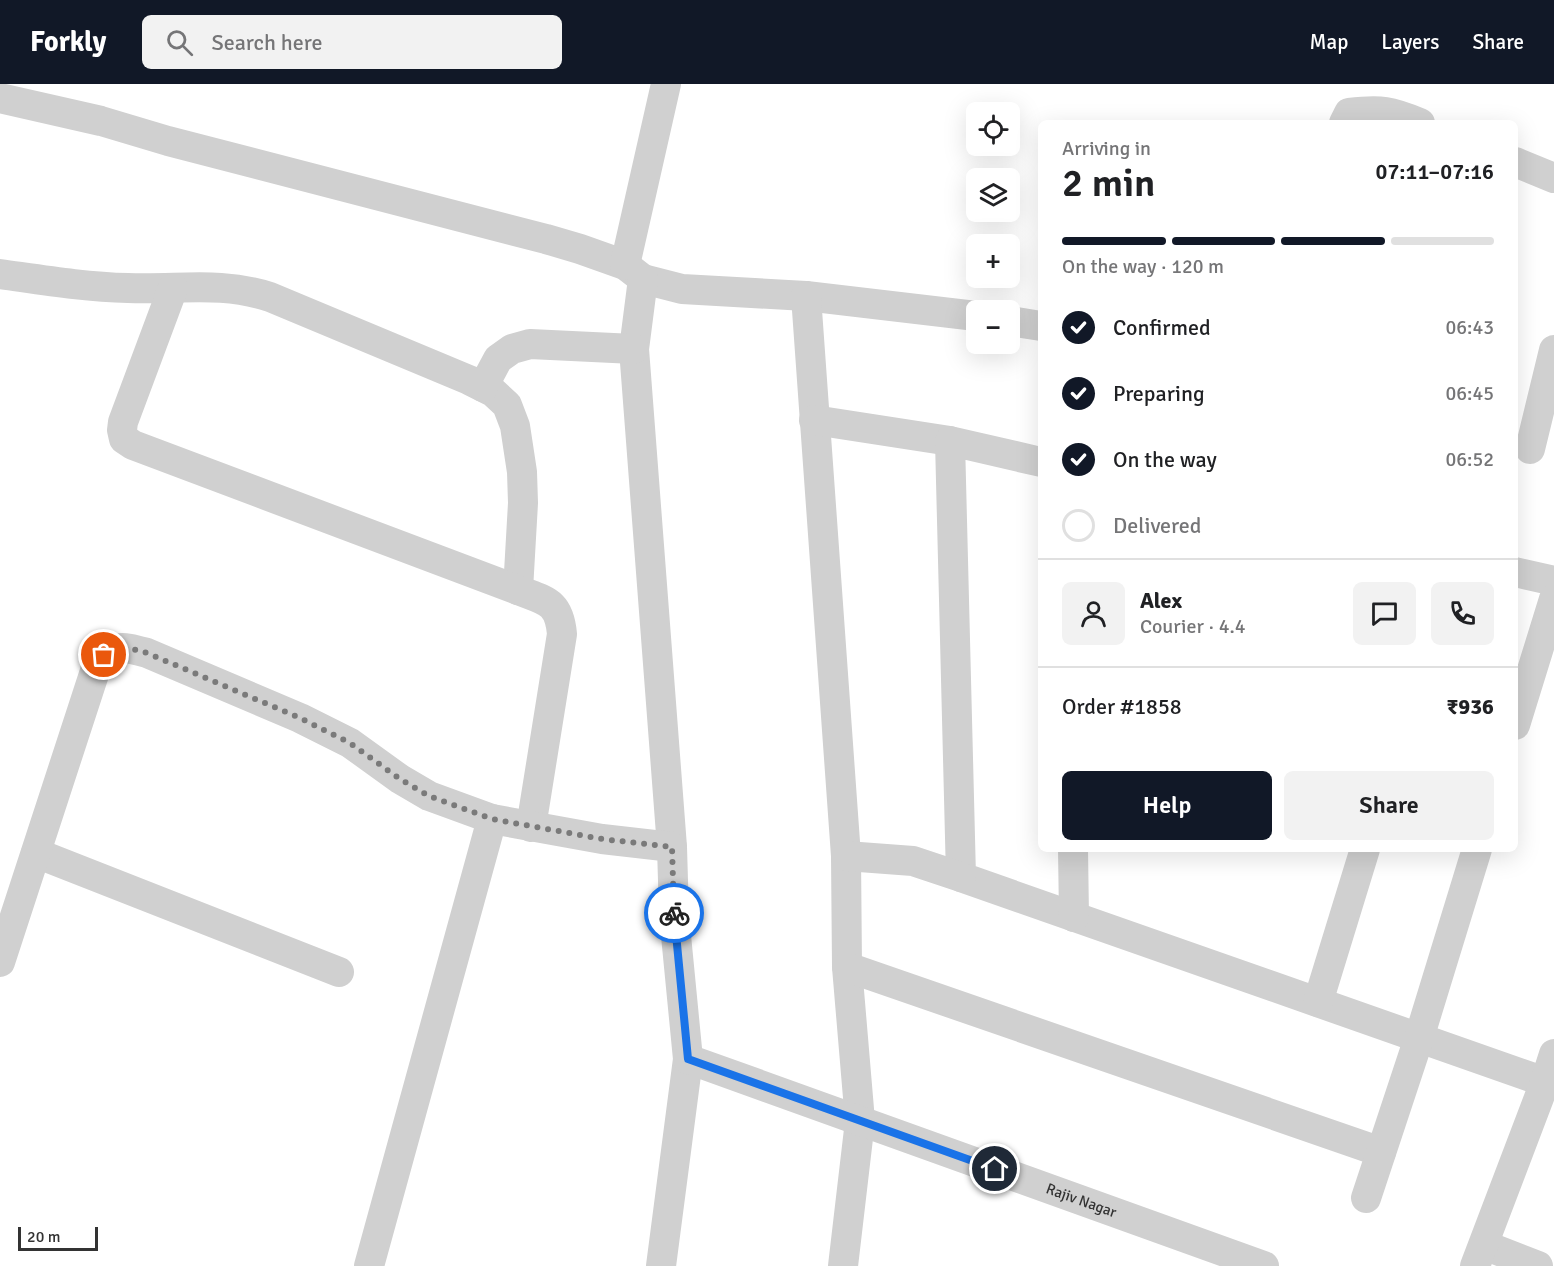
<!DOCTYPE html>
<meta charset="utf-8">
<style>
body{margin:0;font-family:Signika,sans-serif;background:#f2f2f2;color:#202124;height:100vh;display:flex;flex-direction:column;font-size:22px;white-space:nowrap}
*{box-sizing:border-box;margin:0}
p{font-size:20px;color:#757577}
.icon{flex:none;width:33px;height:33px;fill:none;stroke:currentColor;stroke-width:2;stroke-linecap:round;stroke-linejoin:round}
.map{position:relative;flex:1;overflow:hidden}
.panel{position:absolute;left:1038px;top:36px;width:480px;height:732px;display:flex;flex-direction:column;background:#fff;border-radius:9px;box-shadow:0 6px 24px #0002}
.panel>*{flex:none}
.fabs{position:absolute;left:966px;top:18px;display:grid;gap:12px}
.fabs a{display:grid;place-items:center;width:54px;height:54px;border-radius:9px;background:#fff;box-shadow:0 6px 24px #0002;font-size:30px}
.scale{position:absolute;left:18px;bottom:15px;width:80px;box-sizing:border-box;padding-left:6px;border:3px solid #333;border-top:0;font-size:16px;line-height:21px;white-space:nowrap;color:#333;-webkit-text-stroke:4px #fff;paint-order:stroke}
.pin{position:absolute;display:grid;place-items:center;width:51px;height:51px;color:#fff;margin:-26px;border:3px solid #fff;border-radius:50%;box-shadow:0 2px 6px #0007}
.courier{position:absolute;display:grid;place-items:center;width:60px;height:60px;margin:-30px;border:4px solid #1a73e8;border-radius:50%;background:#fff;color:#222;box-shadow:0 2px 8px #0007}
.headline em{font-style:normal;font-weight:600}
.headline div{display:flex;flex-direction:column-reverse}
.headline{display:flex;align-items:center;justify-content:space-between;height:102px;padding:0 24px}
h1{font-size:39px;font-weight:600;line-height:45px}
.bar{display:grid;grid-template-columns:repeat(4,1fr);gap:9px 6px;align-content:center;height:72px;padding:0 24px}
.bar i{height:8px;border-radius:4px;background:#e0e0e0}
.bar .current{background:#111827}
.bar p{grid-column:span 4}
.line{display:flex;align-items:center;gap:15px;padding:0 24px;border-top:2px solid #e0e0e0}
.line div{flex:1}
.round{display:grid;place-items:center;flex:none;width:63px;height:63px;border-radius:9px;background:#f2f2f2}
ol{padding:0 24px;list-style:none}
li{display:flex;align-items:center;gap:18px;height:66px}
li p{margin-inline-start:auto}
li .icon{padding:6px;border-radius:50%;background:#111827;color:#fff;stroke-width:4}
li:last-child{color:#757577}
li i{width:33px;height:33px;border:3px solid #e0e0e0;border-radius:50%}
.action{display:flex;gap:12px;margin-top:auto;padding:12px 24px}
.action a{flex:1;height:69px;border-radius:9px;background:#111827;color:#fff;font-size:24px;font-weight:600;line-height:69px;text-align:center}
.action a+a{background:#f2f2f2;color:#202124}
header{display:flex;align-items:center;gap:36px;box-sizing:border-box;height:84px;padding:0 30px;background:#111827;color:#fff}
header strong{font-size:28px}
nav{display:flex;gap:33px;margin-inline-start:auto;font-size:21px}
.search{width:420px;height:54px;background:#f2f2f2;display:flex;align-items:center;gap:15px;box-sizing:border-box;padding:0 21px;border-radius:9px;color:#757577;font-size:22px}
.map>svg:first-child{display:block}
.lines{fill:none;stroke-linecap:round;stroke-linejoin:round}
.minor{stroke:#d0d0d0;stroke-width:30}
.done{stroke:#7a7a7a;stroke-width:6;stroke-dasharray:0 10.8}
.route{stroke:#1a73e8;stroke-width:8}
.labels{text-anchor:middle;stroke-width:6;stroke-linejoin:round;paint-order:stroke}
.street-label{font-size:15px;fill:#333;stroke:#fff}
</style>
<header>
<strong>Forkly</strong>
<div class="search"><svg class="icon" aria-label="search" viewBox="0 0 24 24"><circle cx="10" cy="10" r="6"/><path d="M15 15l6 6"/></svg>Search here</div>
<nav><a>Map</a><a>Layers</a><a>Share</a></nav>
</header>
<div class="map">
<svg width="1554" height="1182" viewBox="0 0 1554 1182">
<rect width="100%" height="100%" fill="#fff"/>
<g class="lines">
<g class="minor">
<path d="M0,14L101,37L168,57L546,155L580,165L625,181L643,195L682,205L806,212L976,232"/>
<path d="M1344,39L1349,29C1381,25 1391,27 1420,39"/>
<path d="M1515,78L1554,94"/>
<path d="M625,181L666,0"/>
<path d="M0,190C43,196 85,203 128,204C180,206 220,197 270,213L469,296L493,308L507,321L515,342L522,388L523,419L518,506"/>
<path d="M643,195L634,265L672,763L674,831L688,975L661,1182"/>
<path d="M173,204L123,338L122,346L124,355L133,361L518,506C546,517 559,517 562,550L531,743"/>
<path d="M806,212L846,772L847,883L860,1037L843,1182"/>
<path d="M1010,237L1041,242"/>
<path d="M483,303L498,275L512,265L530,260L634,265"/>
<path d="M814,336L950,357"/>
<path d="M1530,365L1554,266"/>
<path d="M1041,378L950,357L961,793L1545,998"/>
<path d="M1515,488L1554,497"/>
<path d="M1515,641L1554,515"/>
<path d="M1073,765L1074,833"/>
<path d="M36,769L339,888"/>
<path d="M846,772L913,777L961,793"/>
<path d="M0,878L96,584C112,559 121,562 147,569L300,634L350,659L400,695L429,712L492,735L602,755L672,763"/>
<path d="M847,883L1381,1068"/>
<path d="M1318,918L1365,765"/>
<path id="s1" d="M688,975L1264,1182"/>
<path d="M1366,1114L1419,954L1477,765"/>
<path d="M1484,1161L1538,1182"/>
<path d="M369,1182L492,735"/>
<path d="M1475,1182L1545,998L1554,970"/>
</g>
</g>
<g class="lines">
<path class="done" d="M104,571C120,562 131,564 147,569L300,634L350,659L400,695L429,712L492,735L602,755L672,763L674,829"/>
<path class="route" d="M674,829L688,975L995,1085"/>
</g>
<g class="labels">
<g class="street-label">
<text dy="5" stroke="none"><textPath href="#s1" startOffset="418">Rajiv Nagar</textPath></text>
</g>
</g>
</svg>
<div class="fabs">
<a><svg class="icon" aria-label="locate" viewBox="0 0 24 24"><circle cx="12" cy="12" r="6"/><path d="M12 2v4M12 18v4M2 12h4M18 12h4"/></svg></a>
<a><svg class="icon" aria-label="layers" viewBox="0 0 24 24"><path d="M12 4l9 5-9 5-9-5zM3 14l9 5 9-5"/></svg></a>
<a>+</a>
<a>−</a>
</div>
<div class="scale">20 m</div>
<div class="pin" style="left:104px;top:571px;background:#ea580c"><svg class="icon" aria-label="bag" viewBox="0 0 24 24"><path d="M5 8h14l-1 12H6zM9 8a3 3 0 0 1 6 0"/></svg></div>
<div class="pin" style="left:995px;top:1085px;background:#1f2937"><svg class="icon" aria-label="home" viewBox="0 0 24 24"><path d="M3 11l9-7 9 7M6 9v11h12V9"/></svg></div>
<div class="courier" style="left:674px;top:829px"><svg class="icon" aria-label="bike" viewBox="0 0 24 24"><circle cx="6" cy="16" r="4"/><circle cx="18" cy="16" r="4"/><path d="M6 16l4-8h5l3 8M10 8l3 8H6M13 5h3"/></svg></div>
<section class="panel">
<div class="headline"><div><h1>2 min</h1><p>Arriving in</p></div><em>07:11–07:16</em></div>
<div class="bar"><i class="current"></i><i class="current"></i><i class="current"></i><i></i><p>On the way · 120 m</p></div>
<ol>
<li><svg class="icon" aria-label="check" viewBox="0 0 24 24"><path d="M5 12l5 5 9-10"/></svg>Confirmed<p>06:43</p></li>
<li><svg class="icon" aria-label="check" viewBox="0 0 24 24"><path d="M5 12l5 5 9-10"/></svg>Preparing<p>06:45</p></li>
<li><svg class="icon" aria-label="check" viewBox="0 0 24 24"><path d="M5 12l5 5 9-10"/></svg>On the way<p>06:52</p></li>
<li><i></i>Delivered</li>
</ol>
<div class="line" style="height:108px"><a class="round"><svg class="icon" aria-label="person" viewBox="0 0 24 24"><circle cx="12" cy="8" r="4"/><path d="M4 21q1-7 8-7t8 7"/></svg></a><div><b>Alex</b><p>Courier · 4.4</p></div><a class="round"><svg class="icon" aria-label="chat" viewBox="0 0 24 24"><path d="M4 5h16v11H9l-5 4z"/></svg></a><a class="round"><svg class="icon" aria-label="phone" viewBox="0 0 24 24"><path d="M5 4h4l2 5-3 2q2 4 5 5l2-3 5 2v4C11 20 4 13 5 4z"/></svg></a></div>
<div class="line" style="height:78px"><div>Order #1858</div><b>₹936</b></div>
<div class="action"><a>Help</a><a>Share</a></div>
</section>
</div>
